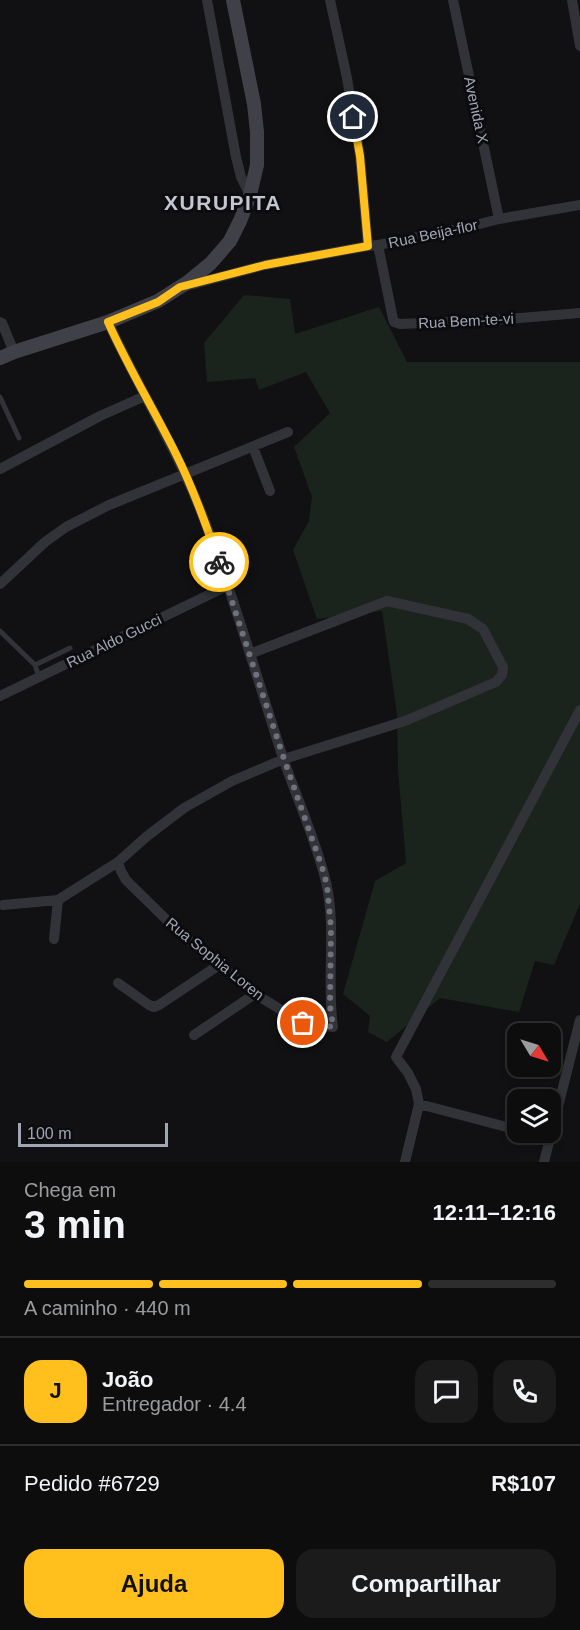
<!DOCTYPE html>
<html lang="pt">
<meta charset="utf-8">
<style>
body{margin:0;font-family:Helvetica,sans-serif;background:#1b1b1c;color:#f1f3f6;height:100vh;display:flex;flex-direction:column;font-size:22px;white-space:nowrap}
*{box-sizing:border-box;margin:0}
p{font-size:20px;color:#9a9c9e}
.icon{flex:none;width:33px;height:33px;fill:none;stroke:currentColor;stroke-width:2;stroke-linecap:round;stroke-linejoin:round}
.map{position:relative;height:1162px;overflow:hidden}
.drawer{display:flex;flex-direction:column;background:#0d0d0e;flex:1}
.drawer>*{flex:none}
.needle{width:39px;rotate:128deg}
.controls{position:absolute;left:507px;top:1023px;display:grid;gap:12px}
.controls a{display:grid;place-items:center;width:54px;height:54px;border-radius:12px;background:#0d0d0e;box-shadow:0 3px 9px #0003,0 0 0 2px #2d2d2e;font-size:30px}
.scale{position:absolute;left:18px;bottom:15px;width:150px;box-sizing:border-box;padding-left:6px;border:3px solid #a1a6b5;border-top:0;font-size:16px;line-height:21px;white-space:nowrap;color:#a1a6b5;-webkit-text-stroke:4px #0c0c0e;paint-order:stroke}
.pin{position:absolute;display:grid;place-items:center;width:51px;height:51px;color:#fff;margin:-26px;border:3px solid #fff;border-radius:50%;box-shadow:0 2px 6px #0007}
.courier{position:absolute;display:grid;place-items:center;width:60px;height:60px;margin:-30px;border:4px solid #ffbf1d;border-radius:50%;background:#fff;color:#222;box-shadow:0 2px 8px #0007}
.overview em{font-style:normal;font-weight:600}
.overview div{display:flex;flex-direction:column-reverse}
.overview{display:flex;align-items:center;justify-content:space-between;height:102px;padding:0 24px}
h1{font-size:39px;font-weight:600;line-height:45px}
.bar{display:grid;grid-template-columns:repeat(4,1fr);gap:9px 6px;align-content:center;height:72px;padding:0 24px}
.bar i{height:8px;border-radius:4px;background:#2d2d2e}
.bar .selected{background:#ffbf1d}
.bar p{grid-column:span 4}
.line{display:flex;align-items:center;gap:15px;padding:0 24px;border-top:2px solid #2d2d2e}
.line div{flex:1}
.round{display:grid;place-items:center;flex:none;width:63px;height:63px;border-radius:18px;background:#1b1b1c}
.primary-button{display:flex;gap:12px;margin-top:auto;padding:12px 24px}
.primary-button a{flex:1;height:69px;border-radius:18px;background:#ffbf1d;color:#111;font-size:24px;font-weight:600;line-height:69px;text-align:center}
.primary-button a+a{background:#1b1b1c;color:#f1f3f6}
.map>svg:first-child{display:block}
.green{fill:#1b231d}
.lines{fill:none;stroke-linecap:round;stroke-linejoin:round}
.service{stroke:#323338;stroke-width:5}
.minor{stroke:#323338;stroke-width:10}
.secondary{stroke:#404148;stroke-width:14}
.done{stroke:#6f727c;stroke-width:6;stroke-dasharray:0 10.8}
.route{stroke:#ffbf1d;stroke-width:8}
.labels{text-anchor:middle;stroke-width:6;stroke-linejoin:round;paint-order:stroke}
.street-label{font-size:15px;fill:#a1a6b5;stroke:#0c0c0e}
.district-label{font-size:21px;font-weight:bold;letter-spacing:1.5px;fill:#c3c6d1;stroke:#0c0c0e}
</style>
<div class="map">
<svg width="580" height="1162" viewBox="0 0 580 1162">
<rect width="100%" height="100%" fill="#111113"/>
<path class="green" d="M244,295L290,299L295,334L379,307L407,362H580V904L554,965L535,961L519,1012L440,998L387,1042L368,1032L370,1016L343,994L375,881L406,863L398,770L397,714L382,611L317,619L293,550L309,521L312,497L294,447L330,413L306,372L259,390L255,378L207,382L204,343Z"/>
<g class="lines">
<path class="service" d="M0,397L19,438
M0,631L35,665L39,677
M35,665L70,648"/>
<path class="minor" d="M207,0L236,157L241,177L250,195
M330,0L347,78L360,156L368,246
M453,0L499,219
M572,0L580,46
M378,245L393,319L394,322L400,324L495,320L580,313
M186,286L265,265L368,246L378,245L464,228L499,219L580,205
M0,322L2,323L14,352
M108,322C137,385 174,444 200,509C232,590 256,675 283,758C297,799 316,840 326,882C337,930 326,979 333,1027L303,1023L255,994L180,933L126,880L121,871L118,862
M253,447L270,491
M0,469L100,416L145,396
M0,584L45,542L66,527L109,505L288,432
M0,696L227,586
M3,905L58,900
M54,939L58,900L118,862L146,837L184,808L232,781L284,759L405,721L496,682L502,675L503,667L483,629L468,619L387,601L250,654
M118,983L149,1005L154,1007L159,1005L219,965
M194,1035L255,994
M419,1104L518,1130
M527,1132L550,1139
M405,1162L419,1104L416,1089L408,1073L396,1057L580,710
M544,1162L580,1020"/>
<path class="secondary" d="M0,358L14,352L108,322L158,301L188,282L211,263L230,241L240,221L250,195L257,165V132L254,104L233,0"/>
</g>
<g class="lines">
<path class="done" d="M219,562L284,759L322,867L327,885L331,928L330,1006L333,1027L303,1023"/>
<path class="route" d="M219,562C206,525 193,488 176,454C154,410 128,367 108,322L158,302L180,287L265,265L368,246L360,156L353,117"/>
</g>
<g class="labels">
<g class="street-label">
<text transform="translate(476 110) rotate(78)" y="5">Avenida X</text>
<text transform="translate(433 234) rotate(-12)" y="5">Rua Beija-flor</text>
<text transform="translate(466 321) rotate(-3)" y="5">Rua Bem-te-vi</text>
<text transform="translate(114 641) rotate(-26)" y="5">Rua Aldo Gucci</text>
<text transform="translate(215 959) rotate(39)" y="5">Rua Sophia Loren</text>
</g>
<g class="district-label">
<text x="223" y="210">XURUPITA</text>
</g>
</g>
</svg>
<div class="controls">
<a><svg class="needle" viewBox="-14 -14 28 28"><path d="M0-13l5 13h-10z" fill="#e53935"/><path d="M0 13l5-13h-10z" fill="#9a9c9e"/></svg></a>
<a><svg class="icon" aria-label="layers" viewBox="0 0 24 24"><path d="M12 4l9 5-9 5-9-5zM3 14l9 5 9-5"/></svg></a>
</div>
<div class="scale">100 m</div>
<div class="pin" style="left:303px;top:1023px;background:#ea580c"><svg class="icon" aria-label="bag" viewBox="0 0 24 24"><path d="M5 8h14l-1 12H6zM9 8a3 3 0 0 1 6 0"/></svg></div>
<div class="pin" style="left:353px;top:117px;background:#1f2937"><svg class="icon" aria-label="home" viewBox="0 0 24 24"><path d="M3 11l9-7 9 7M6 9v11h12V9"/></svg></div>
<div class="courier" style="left:219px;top:562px"><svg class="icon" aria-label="bike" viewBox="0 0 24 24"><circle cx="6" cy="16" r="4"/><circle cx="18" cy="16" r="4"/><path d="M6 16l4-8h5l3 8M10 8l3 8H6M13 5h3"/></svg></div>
</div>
<section class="drawer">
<div class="overview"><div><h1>3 min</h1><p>Chega em</p></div><em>12:11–12:16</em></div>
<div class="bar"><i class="selected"></i><i class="selected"></i><i class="selected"></i><i></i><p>A caminho · 440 m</p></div>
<div class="line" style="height:108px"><b class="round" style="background:#ffbf1d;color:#111">J</b><div><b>João</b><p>Entregador · 4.4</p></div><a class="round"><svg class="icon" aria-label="chat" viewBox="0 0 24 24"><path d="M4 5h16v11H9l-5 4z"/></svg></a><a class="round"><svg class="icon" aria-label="phone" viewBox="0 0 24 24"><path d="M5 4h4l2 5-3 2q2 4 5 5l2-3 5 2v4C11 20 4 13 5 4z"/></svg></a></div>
<div class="line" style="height:78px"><div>Pedido #6729</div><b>R$107</b></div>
<div class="primary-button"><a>Ajuda</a><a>Compartilhar</a></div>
</section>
